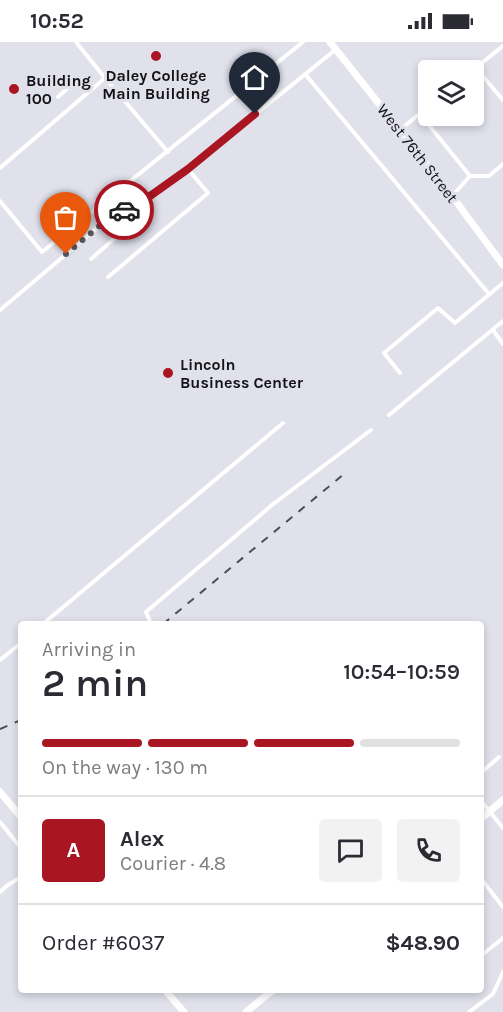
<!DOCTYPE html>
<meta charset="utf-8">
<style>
body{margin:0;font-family:Karla,sans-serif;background:#f2f2f3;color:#2b2b33;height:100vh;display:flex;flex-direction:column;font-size:22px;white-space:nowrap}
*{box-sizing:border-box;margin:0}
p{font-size:20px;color:#7c7c81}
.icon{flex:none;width:33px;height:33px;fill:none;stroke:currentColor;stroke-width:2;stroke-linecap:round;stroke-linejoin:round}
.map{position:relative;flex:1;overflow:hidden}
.drawer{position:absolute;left:18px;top:579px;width:466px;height:372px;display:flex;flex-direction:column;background:#fff;border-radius:6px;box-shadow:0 3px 9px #0003}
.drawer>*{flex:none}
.tools{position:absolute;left:418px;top:18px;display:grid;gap:12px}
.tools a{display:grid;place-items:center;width:66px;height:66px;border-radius:6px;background:#fff;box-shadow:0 3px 9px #0003;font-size:30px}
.pin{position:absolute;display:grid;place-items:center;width:51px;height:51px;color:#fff;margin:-62px -26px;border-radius:50% 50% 50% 0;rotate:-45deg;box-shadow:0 0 6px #0007}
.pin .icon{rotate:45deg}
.courier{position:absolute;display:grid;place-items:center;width:60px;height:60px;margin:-30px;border:4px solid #aa1522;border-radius:50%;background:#fff;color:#222;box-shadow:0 2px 8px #0007}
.head em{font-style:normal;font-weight:600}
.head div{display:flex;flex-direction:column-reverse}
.head{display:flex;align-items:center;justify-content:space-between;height:102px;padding:0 24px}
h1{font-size:39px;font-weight:600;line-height:45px}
.bar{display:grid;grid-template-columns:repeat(4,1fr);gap:9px 6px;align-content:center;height:72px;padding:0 24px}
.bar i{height:8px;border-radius:4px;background:#e1e1e2}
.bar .current{background:#aa1522}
.bar p{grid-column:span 4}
.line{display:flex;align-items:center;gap:15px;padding:0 24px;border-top:2px solid #e1e1e2}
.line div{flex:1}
.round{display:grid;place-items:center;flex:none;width:63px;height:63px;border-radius:6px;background:#f2f2f3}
.status{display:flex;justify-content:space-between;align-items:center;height:42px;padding:0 30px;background:#fff;direction:ltr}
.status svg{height:16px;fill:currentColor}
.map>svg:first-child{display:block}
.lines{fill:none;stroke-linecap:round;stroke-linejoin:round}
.lane{stroke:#fff;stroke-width:4}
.street{stroke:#fff;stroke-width:7}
.rail{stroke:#4d4d53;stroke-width:2;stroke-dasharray:8 8;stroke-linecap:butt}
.done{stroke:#5b5b61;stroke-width:6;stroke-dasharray:0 10.8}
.route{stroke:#aa1522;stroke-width:8}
.poi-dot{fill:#aa1522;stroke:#e0e1eb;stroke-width:2}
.labels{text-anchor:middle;stroke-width:6;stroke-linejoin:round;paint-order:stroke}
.poi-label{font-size:16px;font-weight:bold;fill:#131317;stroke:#e0e1eb;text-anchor:start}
.street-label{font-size:16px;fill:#131317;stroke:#e0e1eb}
</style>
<div class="status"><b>10:52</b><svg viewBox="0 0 49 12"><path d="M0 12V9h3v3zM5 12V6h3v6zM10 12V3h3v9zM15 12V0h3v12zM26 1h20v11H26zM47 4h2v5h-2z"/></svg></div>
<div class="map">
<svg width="503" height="970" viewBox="0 0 503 970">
<rect width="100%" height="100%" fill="#e0e1eb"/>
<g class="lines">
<path class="lane" d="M76,0L105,36
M476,26L503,58
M473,28L503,4
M305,32L489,252
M58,55L71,43
M420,72L470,134L453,153
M400,88L429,64
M0,126L105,36L168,110
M470,134H489L503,122
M0,159L42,210L303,0
M91,217L131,182L136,164
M108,235L208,151L188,127L335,8
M0,268L116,170L136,164L188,127
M493,288L503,302
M400,331L384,311L438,266L455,281L503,241
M389,373L503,279
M43,582L283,381
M151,582L146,570L272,463L371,388
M0,618L21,601
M482,730L499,715
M482,760L503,786
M0,780L21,806
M482,838L503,865
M0,850L8,843L21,835
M482,913L503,896
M469,970L493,952L503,930"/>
<path class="street" d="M330,0L452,154L503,223
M0,750L21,775
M482,776L503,758
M165,948L184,970
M246,970L273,948"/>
<path class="rail" d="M163,582L344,432
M0,687L21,678"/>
</g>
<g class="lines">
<path class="done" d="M66,212L116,170L124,168"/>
<path class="route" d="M124,168L136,164L188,127L255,72"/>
</g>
<g class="poi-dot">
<circle cx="156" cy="14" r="6"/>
<circle cx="14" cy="47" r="6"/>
<circle cx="168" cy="331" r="6"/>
</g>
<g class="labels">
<g class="poi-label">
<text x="156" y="39" text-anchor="middle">Daley College<tspan x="156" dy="18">Main Building</tspan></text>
<text x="26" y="44">Building<tspan x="26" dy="18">100</tspan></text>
<text x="180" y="328">Lincoln<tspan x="180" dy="18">Business Center</tspan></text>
</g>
<g class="street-label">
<text transform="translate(418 111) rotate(52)" y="6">West 76th Street</text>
</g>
</g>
</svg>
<div class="tools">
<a><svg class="icon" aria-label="layers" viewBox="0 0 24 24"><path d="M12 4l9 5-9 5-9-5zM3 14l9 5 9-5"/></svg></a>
</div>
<div class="pin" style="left:66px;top:212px;background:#ea580c"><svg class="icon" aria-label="bag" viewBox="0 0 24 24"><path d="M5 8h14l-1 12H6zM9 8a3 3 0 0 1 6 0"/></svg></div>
<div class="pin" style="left:255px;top:72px;background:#1f2937"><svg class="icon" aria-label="home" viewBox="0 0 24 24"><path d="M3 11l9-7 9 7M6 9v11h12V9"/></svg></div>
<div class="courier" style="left:124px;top:168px"><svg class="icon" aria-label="car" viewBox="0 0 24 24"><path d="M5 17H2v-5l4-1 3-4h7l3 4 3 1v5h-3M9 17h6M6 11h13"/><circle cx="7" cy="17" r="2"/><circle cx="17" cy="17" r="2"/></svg></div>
<section class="drawer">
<div class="head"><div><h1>2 min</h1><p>Arriving in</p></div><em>10:54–10:59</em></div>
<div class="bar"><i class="current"></i><i class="current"></i><i class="current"></i><i></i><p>On the way · 130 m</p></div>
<div class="line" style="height:108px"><b class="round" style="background:#aa1522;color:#fff">A</b><div><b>Alex</b><p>Courier · 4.8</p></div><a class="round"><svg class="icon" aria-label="chat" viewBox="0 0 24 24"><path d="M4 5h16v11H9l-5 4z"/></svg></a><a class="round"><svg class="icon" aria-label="phone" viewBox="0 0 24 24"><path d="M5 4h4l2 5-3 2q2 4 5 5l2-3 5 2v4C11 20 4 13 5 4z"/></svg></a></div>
<div class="line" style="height:78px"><div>Order #6037</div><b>$48.90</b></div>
</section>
</div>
